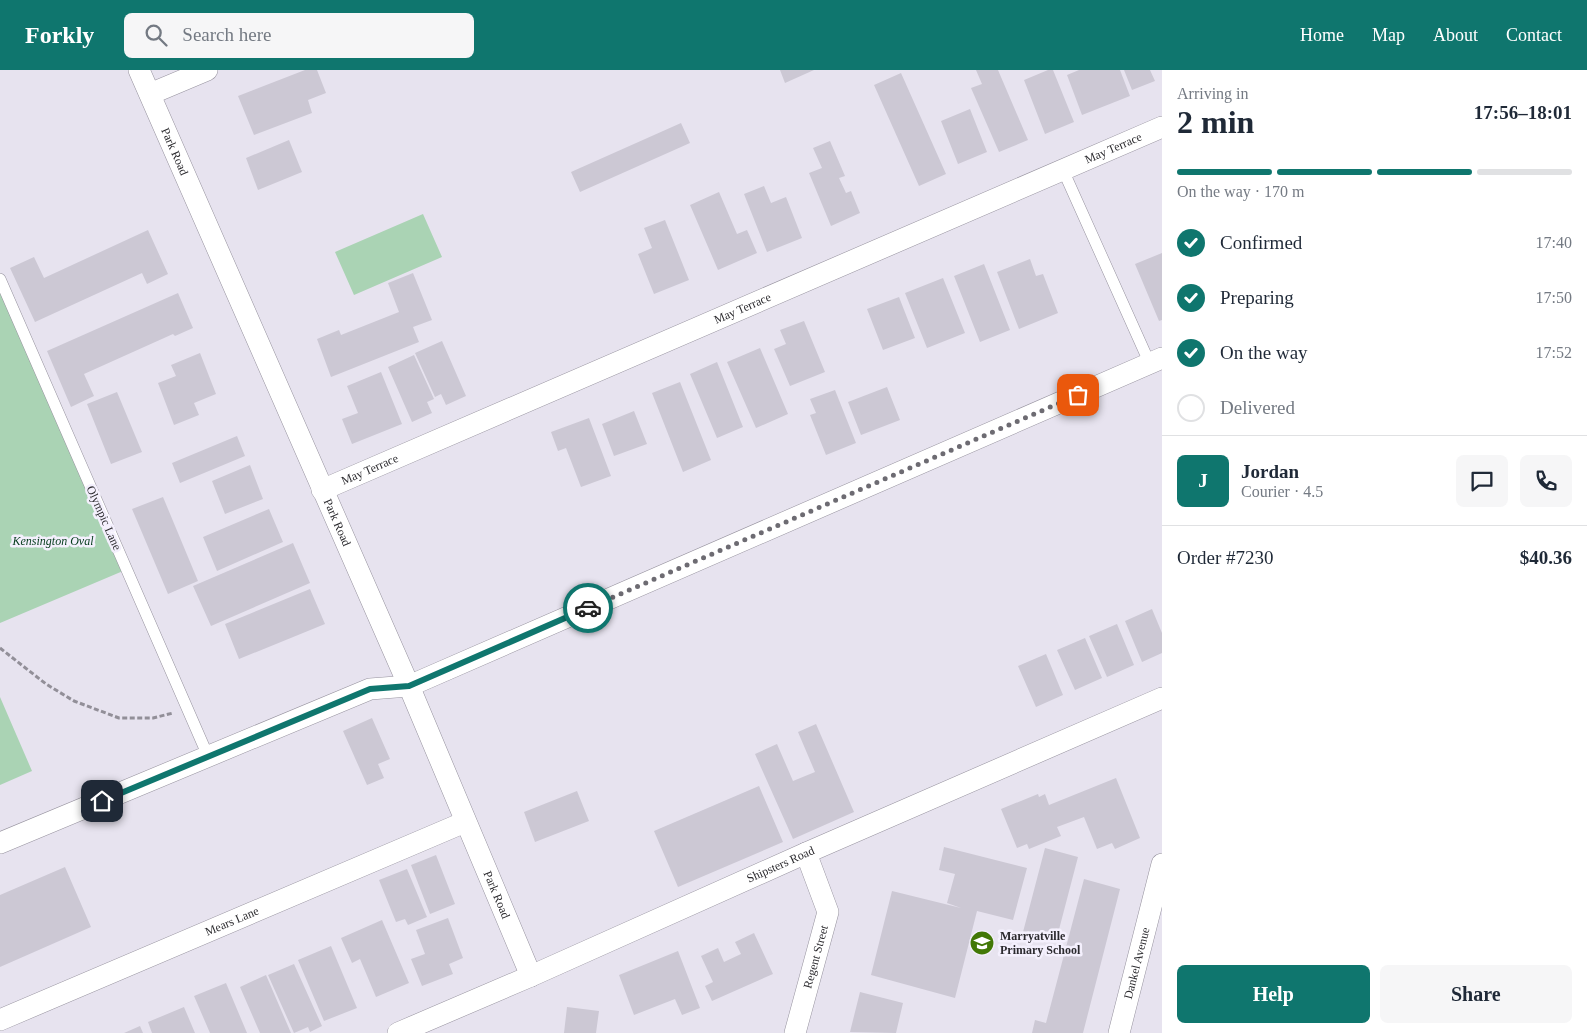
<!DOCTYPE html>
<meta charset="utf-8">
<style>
body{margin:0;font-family:Georgia,serif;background:#f6f6f7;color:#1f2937;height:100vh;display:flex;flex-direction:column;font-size:19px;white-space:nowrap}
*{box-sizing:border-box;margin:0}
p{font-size:16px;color:#747a83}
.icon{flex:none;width:28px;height:28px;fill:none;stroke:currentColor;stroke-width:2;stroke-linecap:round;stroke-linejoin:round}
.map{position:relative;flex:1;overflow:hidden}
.drawer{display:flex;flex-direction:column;background:#fff;width:425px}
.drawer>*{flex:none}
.pin{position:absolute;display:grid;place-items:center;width:42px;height:42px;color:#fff;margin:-21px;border-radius:10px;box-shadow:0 2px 8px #0006}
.courier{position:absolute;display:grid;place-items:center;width:50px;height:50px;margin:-25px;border:4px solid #0f766e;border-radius:50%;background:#fff;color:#222;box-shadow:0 1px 6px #0007}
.head em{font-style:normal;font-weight:700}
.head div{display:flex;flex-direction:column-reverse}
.head{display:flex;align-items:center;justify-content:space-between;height:85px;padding:0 15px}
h1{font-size:32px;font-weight:700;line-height:38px}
.bar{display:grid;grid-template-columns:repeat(4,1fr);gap:8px 5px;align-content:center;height:60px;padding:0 15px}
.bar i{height:6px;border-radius:4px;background:#e0e1e3}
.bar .current{background:#0f766e}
.bar p{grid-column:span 4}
.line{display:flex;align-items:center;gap:12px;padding:0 15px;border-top:1px solid #e0e1e3}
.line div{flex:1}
.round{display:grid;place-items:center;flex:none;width:52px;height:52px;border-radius:8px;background:#f6f6f7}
ol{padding:0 15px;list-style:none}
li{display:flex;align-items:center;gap:15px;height:55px}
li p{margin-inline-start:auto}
li .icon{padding:5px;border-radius:50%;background:#0f766e;color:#fff;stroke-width:4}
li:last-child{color:#747a83}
li i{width:28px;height:28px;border:2px solid #e0e1e3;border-radius:50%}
.button{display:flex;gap:10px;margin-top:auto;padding:10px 15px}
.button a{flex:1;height:58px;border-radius:8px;background:#0f766e;color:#fff;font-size:20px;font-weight:700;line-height:58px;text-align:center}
.button a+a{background:#f6f6f7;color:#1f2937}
header{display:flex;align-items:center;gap:30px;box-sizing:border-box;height:70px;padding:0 25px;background:#0f766e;color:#fff}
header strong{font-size:24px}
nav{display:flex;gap:28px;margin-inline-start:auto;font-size:18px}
.search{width:350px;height:45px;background:#f6f6f7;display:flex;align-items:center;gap:12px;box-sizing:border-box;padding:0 18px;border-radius:8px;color:#747a83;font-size:19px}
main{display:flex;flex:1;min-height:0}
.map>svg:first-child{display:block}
.green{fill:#aad3b4}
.building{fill:#ccc8d4}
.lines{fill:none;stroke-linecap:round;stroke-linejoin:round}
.lane-casing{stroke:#96929e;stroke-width:12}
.street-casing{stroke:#96929e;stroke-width:22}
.path{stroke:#928f98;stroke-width:3;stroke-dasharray:5 2.5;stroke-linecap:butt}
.lane{stroke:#fff;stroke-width:11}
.street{stroke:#fff;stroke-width:21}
.done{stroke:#6d6b72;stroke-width:5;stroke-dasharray:0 9}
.route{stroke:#0f766e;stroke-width:6}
.labels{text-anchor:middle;stroke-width:5;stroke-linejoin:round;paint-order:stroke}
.street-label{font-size:12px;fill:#2b2a2e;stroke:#f4f0fd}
.park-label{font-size:12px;font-style:italic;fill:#043b1b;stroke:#f4f0fd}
.poi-label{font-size:12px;font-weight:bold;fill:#2b2a2e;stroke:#f4f0fd;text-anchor:start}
</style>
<header>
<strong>Forkly</strong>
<div class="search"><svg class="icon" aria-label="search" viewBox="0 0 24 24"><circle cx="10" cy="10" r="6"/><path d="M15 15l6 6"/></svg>Search here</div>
<nav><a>Home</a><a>Map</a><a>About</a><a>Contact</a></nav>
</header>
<main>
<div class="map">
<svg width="1162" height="963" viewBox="0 0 1162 963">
<rect width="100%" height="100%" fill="#e7e3ef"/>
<path class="green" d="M423,144L442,187L354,225L335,182Z
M0,209L123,501L0,553Z
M0,627L32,701L0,715Z"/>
<path class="building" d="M305,0H317L326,23L308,30L312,43L254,65L238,26Z
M780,0H814L785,13Z
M976,0H998L1028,70L999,82L971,18L982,14Z
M1048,0H1053L1074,52L1045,64L1024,10Z
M1079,0H1120L1130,26L1082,45L1067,5Z
M1124,0H1150L1155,11L1132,20Z
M901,3L946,104L919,116L874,15Z
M970,39L987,82L958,94L941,51Z
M681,53L690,73L580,122L571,102Z
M289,70L302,102L258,120L246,88Z
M830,71L845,106L839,108L846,123L851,121L860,143L831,156L809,103L822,98L813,78Z
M764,116L771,133L786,127L802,168L767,182L744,124Z
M719,122L737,164L747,160L757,183L718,200L690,135Z
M665,150L689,210L654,224L638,184L652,178L644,158Z
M148,160L168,204L147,214L142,203L35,252L10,198L34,187L44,208Z
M1162,183V250L1159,251L1135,194Z
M1030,189L1036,206L1043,204L1058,243L1019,259L997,202Z
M984,194L1010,260L980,272L954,206Z
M413,203L432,250L413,257L419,272L331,307L317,269L339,260L341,265L399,242L388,213Z
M943,208L965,263L927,278L905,223Z
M178,223L193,258L175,266L173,264L84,304L94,326L71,337L47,281Z
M899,227L915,268L883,280L867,239Z
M804,251L825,302L790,316L774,279L786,274L780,260Z
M442,271L466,326L446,335L441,324L435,327L415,283Z
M760,278L788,344L756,358L727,292Z
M200,283L216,324L194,333L199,345L174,355L158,313L176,306L171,295Z
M414,285L434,329L427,332L432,343L412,352L388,297Z
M717,292L743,357L717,368L690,304Z
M381,302L402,354L352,374L342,349L358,343L347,316Z
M680,312L711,390L683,402L652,323Z
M887,317L900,350L861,365L848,332Z
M835,320L856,373L826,385L810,345L816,343L810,329Z
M117,322L142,382L111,394L87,334Z
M634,341L647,374L614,386L602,354Z
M589,348L611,406L581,417L566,378L558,381L551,362Z
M237,366L245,386L180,413L172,393Z
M250,395L263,429L225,444L212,411Z
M163,427L198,511L168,524L132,439Z
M269,439L283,472L217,501L203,467Z
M293,473L310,513L211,556L193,516Z
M310,519L325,554L239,589L225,554Z
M1152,539L1162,563V583L1142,592L1125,551Z
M1117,554L1134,595L1107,607L1089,566Z
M1085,568L1102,608L1075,620L1057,580Z
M1046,584L1063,625L1036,637L1018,596Z
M372,648L390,689L378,694L384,708L367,715L343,661Z
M816,654L854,742L793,769L755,684L777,674L793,711L815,702L798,662Z
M1116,708L1140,768L1115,779L1112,773L1097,779L1084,747L1057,757L1061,766L1029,779L1027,774L1017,778L1001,739L1038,724L1039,727L1045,724L1049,735Z
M759,716L783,772L678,817L654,761Z
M577,721L589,751L535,772L524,742Z
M944,777L1027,798L1013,850L977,841L955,928L871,905L892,821L961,838L947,833L955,804L939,800Z
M1045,778L1078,787L1056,871L1023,862Z
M436,785L455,834L430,844L411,795Z
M65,797L91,857L0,897V825Z
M407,799L427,847L408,855L405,849L396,852L379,810Z
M1084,809L1120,819L1083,963H1032L1035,950L1046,953Z
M448,848L463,888L449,894L453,904L422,916L411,889L425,884L416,860Z
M382,850L409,913L376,927L360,889L352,893L341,868Z
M754,863L773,904L712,931L705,916L713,912L701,886L718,878L724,892L741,884L735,872Z
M331,876L357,938L324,951L298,890Z
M678,881L700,938L682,945L675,929L634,945L619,905Z
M294,894L322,956L310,962L308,957L294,963L268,905Z
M266,905L291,963H260L240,917Z
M226,913L247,963H210L194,926Z
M860,922L903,933L896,963L850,962Z
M184,937L195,963H152L148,952Z
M567,937L599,941L596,963H564Z
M140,956L143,963H124Z"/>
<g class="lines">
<defs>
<path id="lane" d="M1063,100L1150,294
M0,209L208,686"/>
<g id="street">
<path id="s1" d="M139,0L409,616L531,906"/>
<path d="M150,24L207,0"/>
<path id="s2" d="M322,420L1162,57"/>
<path d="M0,773L370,619L409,616L1162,288"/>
<path id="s3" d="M0,950L465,752"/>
<path id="s4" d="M398,963L531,906L806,783L1162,628"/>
<path id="s5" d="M795,963L828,842L806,783"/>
<path id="s6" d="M1119,963L1162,794"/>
</g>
</defs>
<use href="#lane" class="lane-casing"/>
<use href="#street" class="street-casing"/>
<path class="path" d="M0,578L46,614L74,631L119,648H153L173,643"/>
<use href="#lane" class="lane"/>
<use href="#street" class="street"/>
</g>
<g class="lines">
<path class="done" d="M588,538L1078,325"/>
<path class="route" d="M102,731L370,619L409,616L588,538"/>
</g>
<defs>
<symbol id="school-disc" viewBox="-11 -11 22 22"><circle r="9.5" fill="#427806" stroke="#f4f0fd"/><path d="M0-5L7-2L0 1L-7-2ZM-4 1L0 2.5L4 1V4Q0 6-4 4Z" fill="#fff"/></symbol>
</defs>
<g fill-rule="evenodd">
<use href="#school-disc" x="968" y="859" width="28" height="28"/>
</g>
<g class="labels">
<g class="street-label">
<text dy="4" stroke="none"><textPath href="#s2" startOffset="862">May Terrace</textPath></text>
<text dy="4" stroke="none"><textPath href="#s1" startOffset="89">Park Road</textPath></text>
<text dy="4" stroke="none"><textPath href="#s2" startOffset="458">May Terrace</textPath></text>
<text dy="4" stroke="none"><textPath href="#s2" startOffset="52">May Terrace</textPath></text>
<text transform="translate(104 448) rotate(66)" y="4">Olympic Lane</text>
<text dy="4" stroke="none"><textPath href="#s1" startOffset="494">Park Road</textPath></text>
<text dy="4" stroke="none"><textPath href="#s4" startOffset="418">Shipsters Road</textPath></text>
<text dy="4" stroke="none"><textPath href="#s1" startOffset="899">Park Road</textPath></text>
<text dy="4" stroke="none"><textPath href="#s3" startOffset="252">Mears Lane</textPath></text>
<text dy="4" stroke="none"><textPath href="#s5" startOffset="79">Regent Street</textPath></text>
<text dy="4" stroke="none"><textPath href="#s6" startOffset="72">Dankel Avenue</textPath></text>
</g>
<g class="park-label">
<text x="53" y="475">Kensington Oval</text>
</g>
<g class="poi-label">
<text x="1000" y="870">Marryatville<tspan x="1000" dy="14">Primary School</tspan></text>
</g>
</g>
</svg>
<div class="pin" style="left:1078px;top:325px;background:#ea580c"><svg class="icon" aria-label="bag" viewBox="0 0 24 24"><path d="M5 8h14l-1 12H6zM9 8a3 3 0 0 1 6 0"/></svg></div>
<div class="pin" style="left:102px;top:731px;background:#1f2937"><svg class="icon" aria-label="home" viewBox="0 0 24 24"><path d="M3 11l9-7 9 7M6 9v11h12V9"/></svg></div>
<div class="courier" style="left:588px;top:538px"><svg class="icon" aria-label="car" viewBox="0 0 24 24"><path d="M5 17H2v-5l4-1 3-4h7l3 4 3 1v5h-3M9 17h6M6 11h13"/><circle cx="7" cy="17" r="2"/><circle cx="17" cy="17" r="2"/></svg></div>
</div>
<section class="drawer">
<div class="head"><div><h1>2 min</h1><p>Arriving in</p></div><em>17:56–18:01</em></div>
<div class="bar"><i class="current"></i><i class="current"></i><i class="current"></i><i></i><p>On the way · 170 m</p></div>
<ol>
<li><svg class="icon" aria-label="check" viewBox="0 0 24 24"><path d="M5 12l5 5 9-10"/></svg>Confirmed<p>17:40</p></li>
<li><svg class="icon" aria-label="check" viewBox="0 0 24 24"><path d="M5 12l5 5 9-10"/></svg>Preparing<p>17:50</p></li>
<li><svg class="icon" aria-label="check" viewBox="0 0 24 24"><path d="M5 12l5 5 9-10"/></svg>On the way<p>17:52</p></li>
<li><i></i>Delivered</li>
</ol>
<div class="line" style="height:90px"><b class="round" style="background:#0f766e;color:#fff">J</b><div><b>Jordan</b><p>Courier · 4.5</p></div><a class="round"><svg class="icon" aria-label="chat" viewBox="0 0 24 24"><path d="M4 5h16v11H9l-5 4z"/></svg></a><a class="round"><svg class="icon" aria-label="phone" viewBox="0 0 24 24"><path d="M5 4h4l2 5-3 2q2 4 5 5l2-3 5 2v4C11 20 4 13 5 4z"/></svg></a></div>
<div class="line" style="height:65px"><div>Order #7230</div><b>$40.36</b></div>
<div class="button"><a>Help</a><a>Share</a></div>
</section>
</main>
